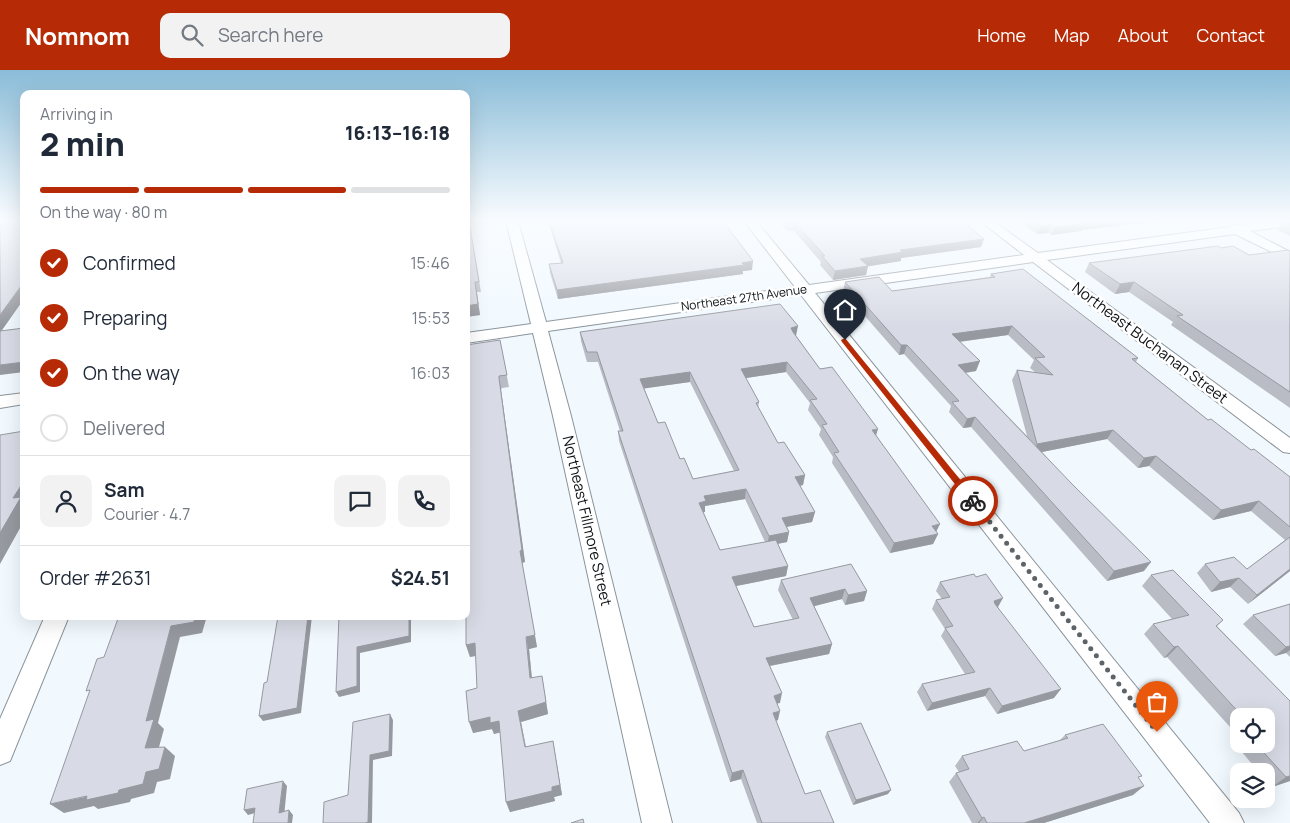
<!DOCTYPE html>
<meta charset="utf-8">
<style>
body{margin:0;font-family:Manrope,sans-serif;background:#f2f2f3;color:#1f2937;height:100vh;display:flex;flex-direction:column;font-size:19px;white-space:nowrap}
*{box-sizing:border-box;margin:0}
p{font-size:16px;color:#747a83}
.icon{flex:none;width:28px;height:28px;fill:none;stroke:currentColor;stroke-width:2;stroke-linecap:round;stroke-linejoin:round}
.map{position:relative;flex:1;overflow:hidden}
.side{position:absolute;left:20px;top:20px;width:450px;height:530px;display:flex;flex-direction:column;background:#fff;border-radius:10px;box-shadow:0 5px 20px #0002}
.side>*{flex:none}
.buttons{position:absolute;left:1230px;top:638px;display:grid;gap:10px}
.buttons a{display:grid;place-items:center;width:45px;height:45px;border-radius:10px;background:#fff;box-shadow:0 5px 20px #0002;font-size:25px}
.pin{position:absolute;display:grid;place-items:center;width:42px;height:42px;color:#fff;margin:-51px -21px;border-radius:50% 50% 50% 0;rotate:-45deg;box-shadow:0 0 5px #0007}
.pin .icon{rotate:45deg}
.courier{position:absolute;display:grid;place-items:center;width:50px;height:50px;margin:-25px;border:4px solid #b62b06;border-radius:50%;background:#fff;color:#222;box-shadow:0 1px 6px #0007}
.headline em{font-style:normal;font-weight:800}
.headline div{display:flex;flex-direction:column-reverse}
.headline{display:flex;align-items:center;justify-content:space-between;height:85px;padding:0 20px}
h1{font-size:32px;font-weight:800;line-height:38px}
.bar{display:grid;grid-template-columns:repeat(4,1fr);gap:8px 5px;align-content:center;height:60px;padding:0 20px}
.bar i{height:6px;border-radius:4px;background:#e0e1e3}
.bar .active{background:#b62b06}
.bar p{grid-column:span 4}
.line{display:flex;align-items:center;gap:12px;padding:0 20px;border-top:1px solid #e0e1e3}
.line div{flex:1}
.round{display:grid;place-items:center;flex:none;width:52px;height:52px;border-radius:10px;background:#f2f2f3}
ol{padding:0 20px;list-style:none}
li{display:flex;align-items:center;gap:15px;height:55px}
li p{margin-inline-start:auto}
li .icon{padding:5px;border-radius:50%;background:#b62b06;color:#fff;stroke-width:4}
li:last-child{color:#747a83}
li i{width:28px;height:28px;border:2px solid #e0e1e3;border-radius:50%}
header{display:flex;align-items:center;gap:30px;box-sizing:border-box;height:70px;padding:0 25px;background:#b62b06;color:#fff}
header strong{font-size:24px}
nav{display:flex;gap:28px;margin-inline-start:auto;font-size:18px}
.search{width:350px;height:45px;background:#f2f2f3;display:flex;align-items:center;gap:12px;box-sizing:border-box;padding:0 18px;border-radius:10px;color:#747a83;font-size:19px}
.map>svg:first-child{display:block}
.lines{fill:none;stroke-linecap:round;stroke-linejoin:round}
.street-casing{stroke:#8b949a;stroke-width:2}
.street{fill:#fff;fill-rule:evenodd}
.wall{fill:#babcc5;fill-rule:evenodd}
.shaded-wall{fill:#9799a0}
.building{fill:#d8dbe5;stroke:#9799a0;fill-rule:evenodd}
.route{fill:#b62b06}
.done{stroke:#5d6366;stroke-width:5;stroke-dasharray:0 9}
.labels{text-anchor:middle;stroke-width:5;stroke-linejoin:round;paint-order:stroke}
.far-street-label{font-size:12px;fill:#0e1214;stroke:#fff}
.street-label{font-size:15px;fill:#0e1214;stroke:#fff}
</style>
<header>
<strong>Nomnom</strong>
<div class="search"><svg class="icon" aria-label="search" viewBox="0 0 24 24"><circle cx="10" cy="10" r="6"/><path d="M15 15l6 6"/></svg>Search here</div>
<nav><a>Home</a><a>Map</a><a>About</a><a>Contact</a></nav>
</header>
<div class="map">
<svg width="1290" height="753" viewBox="0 0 1290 753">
<rect width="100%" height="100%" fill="#f1f9ff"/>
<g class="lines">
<defs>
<path id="street" d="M506,151H518L546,252L795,217L744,151H756L809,215L1024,185L980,151H993L1038,183L1229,157L1234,154L1239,155L1274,151H1290V156L1250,161L1290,182V191L1235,164L1047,190L1290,368V383L1283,382L1033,192L815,223L1239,743L1244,753H1210L801,225L548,261L571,346L672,753H642L553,346L533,263L466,273V263L531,254Z
M24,323V334L0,338V326Z
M45,546H69L10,691L0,695V649Z"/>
</defs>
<use href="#street" class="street-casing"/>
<use href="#street" class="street"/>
</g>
<path class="wall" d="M469,151L481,222H477L480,245L466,247Z
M548,151H723L752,200L743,201V204L558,229L550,203L549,194L561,193Z
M778,151H962L981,177L901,188V191L868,196L866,205L833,210L820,195L821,192L794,161H788Z
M1018,151H1159L1082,160L1081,161L1051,165L1048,163L1037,164Z
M1283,151H1290V166L1277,160Z
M1221,178L1249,185L1290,181V338L1171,255L1173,252L1129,222L1115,224L1085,202L1089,193Z
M991,204L1138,288L1136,292L1208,350L1290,407V501L1248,534L1230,517L1211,522L1197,503L1205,494L1247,499L1285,470L1251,441L1213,450L1149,396L1138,398L1107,369L1042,382L1144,501L1107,511L971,357L963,358L949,342L951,336L904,284L899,285L843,221L845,212L892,221L990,207ZM1008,265L1034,290L1030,298L1036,303L1017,300L1012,310L1027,366L966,303L976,301L960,272Z
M580,262L796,266L820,299L876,365L938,464L933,474L890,483L832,393L833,387L819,365L821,359L808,340L810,333L786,302L746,308L759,332L758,338L778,373L805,405L803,415L800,416L815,442L812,452L787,457L789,462L787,472L777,474L788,496L786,506L736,516L754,557L793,550L778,520L781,510L867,521L864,531L845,535L842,529L814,536L832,574L829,584L770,596L780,633H777L778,650L776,651L805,724L834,753H757L741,709L730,712L619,371L618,361H620L598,292H587L581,271ZM690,312L734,401L693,409L658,353L644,318ZM745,429L765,472L720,480L703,442H705V436Z
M500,270L509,317L502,318L501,320L525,492L522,493L537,577L529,579L532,608L542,606L548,644L521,652L526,677L553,671L562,725L554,727L555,731L510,742L506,732L500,662L494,664L492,659L473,663L477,618L476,586L470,587L466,575Z
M1173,500L1223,550L1217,556L1290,631V711L1272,717L1266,710V701H1258L1241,681L1247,676L1245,674H1266V646H1239V667L1167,587L1164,588L1144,564L1153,554L1172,549L1142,516L1151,505Z
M940,512L998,537L1054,628L997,644L985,626L927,641L917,622L922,614L965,604L941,566L945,559L932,539L936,530L942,529L936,521Z
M1290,534V587L1286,583L1275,586L1243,554L1253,545Z
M827,662L888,724L853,735L825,667Z
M1065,665L1139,708L1133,725L1044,753H972L949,712L956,703L959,702L955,696L962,686L1024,681L1059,671Z"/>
<path class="shaded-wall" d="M1095,151H1159L1082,160L1081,161L1051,165L1055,157Z
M1051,154L1048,163L1037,164L1041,156Z
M984,169L981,177L901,188V191L858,198L868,196L866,205L833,210L835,201L860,189L900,180Z
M753,191L752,200L743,201V204L558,229L557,220Z
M24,212V229L0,263V245Z
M475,212L480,245L466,247V236Z
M1134,212L1129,222L1115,224L1120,214Z
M798,256L796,266L789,267L791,258Z
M1012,256L1008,265L949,273L952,264Z
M901,275H907L904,284L899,285Z
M980,291L976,301L955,304L958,295Z
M24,292V302L0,305V295Z
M787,292L786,302L740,309L741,299Z
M690,302V312L641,319L640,309Z
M499,306L525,492L522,493L537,577L529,579L533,620L530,608L520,481L499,308Z
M975,347L971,357L963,358L967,349Z
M878,359L875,369L872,360Z
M1113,360L1107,369L1032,384L1037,374Z
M1156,386L1149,396L1138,398L1144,388Z
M805,405L803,415L793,417L795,407Z
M24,411V451L0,494V463L13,428Z
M746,419L745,429L705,436V442L699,443V433L704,426Z
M1259,431L1251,441L1213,450L1221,440Z
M815,442L812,452L780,458L782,448Z
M940,454L935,464H938L933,474L890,483L894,473L932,456Z
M789,462L787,472L767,476L769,466Z
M1151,492L1144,501L1107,511L1114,501Z
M788,496L786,506L731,517L732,507Z
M1290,499V501L1248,534L1257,525Z
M1239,508L1230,517L1211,522L1220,512Z
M845,519L842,529L807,538L810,528Z
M867,521L864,531L845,535L848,525Z
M1003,528L998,537L989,539L994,531Z
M195,546H207L202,563L180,567L158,653L164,659L156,688L145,678L146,651L171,556Z
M308,546H312L301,643L263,651L259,646Z
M409,546H411V572L360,583V622L339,627L336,622L357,577Z
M475,573L479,585L470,587L466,575Z
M832,574L829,584L764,597L766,588Z
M1178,576L1167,587L1164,588L1174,577Z
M1290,576V580L1286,583L1275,586L1286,577Z
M542,606L548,644L521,652L528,688L518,641Z
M990,618L985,626L927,641L932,633Z
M1061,619L1054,628L997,644L1002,636Z
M782,623L780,633L771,635L774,626Z
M780,641L778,650L770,652L773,643Z
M390,644L393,650L392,686L373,690L372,753H365L370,685Z
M490,647L499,651L502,662L494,664L492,659L473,663L469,652Z
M553,671L562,725L554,727L555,731L510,742L506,732L552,717Z
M165,677L175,686L170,709L157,712L154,723L131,729L130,732L98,739L94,736L64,743L50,734L119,720L146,702Z
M743,700L741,709L730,712L732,703Z
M1290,706V711L1272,717L1286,707Z
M283,711L287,716L284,747L279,743Z
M1144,716L1133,725L1044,753H1024Z
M891,720L888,724L853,735L856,730Z
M255,738L259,742L248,745L244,740Z
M289,740L293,745L292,753H288Z
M984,747L979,753H977L982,748Z"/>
<path class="building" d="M0,151H24V212L0,245Z
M466,151H469L479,212H475L478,234L466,236Z
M549,151H723L753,191L742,193L744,195L557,220L549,194L563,193Z
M787,151H962L984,169L900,180L903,182L860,189L868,196L835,201L822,186H825L795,153H789Z
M1033,151H1095L1083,152L1085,153L1055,157L1051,154L1041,156Z
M1283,151H1290V154Z
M1218,176L1221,178L1233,176L1249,185L1288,180L1290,181V322L1177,246L1183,245L1134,212L1120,214L1089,193Z
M1023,199L1138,288L1132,289L1208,350L1211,349L1251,380L1254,379L1290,407V457L1259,431L1221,440L1156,386L1144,388L1113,360L1037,374L1017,300L1053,305L1035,288L1045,287L1012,256L952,264L980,291L958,295L1073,415L1151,492L1114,501L975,347L967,349L952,332L959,331L907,275H901L845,212L879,207L892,221L995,207L991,204Z
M780,234L798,256L791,258L793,262L820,299L832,297L878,359L872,360L940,454L932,456L938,464L894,473L834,383L839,382L822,355L827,354L810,330L817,329L787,292L741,299L759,332L756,333L778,373L784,372L805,405L795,407L815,442L782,448L789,462L769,466L746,419L704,426L706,431L699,433L720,480L776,470L788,496L732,507L754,557L799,548L781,510L851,494L867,521L848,525L845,519L810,528L832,574L766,588L782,623L774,626L780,641L773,643L805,724L820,720L834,753H762L743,700L732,703L618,361H623L597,282H587L580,262ZM690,302L739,400L693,409L684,388L680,389L665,352L658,353L640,309Z
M24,258V292L0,295V261Z
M500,270L507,305L499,306V308L522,480L520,481L535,565L526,567L530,608L542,606L546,632L518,641L525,677L553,671L560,715L552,717V721L506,732L499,651L490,653V647L469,652L466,621L477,618L475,573L466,575V275Z
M24,361V411L13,428L21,427L0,463V365Z
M1290,467V499L1257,525L1239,508L1220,512L1205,494L1234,487L1247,499Z
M1173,500L1223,550L1216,556L1290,631V706L1286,707L1256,674H1266V646H1242L1178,576L1174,577L1153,554L1189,545L1151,505Z
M974,504L976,507L986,504L1003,528L994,531L995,534L1061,619L1002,636L990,618L932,633L922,614L975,602L945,558L953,556L936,530L950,527L940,512Z
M1290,534V576L1286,577L1253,545Z
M119,546H195L194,552L171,556L146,651L154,649L145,678L165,677L159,699L146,702L143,714L119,720L118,723L86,730L87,726L50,734L90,620L86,621L97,589L104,587Z
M278,546H308L297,638L259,646L264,613L267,612Z
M339,546H409V566L357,577V616L336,622Z
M390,644L389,681L370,685L368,752L365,753H323L324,732L348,725L353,652Z
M861,653L891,720L856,730L827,662Z
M1103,654L1142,706L1138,707L1144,716L1024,753H987L984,747L982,748L956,703L969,699L962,686L1017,671L1024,681L1068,668L1065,665Z
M283,711L279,743L289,740L288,753H253L255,738L244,740L247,719Z
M583,749L584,753H571Z"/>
<linearGradient id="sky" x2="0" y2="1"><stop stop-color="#8abcd8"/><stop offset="0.59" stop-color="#f9fcff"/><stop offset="1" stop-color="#f9fcff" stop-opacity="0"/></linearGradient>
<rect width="1290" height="256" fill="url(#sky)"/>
<path class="route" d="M845,268L976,429V433H970L842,272L841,270Z"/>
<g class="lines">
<path class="done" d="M973,431L1157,662"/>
</g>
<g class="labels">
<g class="far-street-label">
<text transform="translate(744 228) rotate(-8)" y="4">Northeast 27th Avenue</text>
</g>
<g class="street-label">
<text transform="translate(1150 273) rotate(37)" y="5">Northeast Buchanan Street</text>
<text transform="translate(587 451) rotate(77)" y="5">Northeast Fillmore Street</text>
</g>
</g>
</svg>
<div class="buttons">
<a><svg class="icon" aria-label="locate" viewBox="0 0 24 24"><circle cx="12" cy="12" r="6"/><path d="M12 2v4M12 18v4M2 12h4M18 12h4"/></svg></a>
<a><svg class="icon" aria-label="layers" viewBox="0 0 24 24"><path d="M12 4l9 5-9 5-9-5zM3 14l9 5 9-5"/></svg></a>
</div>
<div class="pin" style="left:1157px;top:662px;background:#ea580c"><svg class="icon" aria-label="bag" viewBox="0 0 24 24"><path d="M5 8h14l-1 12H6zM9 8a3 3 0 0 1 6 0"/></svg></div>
<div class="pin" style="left:845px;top:270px;background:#1f2937"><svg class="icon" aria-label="home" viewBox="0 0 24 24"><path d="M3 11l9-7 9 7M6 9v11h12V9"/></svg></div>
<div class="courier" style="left:973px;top:431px"><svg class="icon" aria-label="bike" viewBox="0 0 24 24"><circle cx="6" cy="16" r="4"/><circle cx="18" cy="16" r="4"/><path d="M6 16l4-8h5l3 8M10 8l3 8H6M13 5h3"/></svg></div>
<section class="side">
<div class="headline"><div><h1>2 min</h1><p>Arriving in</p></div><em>16:13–16:18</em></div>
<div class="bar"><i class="active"></i><i class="active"></i><i class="active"></i><i></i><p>On the way · 80 m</p></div>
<ol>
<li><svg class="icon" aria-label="check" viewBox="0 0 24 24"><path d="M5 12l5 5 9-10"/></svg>Confirmed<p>15:46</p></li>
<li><svg class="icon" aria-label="check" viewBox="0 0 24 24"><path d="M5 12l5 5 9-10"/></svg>Preparing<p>15:53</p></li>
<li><svg class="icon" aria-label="check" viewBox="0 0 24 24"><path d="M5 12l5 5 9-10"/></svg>On the way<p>16:03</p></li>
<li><i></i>Delivered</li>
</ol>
<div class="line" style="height:90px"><a class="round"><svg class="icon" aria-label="person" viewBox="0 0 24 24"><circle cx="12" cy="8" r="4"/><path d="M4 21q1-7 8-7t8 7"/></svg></a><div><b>Sam</b><p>Courier · 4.7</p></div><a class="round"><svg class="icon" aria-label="chat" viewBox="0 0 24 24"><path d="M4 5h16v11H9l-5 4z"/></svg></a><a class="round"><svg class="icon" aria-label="phone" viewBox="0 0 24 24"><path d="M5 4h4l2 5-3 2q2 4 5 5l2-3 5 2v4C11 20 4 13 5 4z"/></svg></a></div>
<div class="line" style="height:65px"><div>Order #2631</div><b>$24.51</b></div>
</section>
</div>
